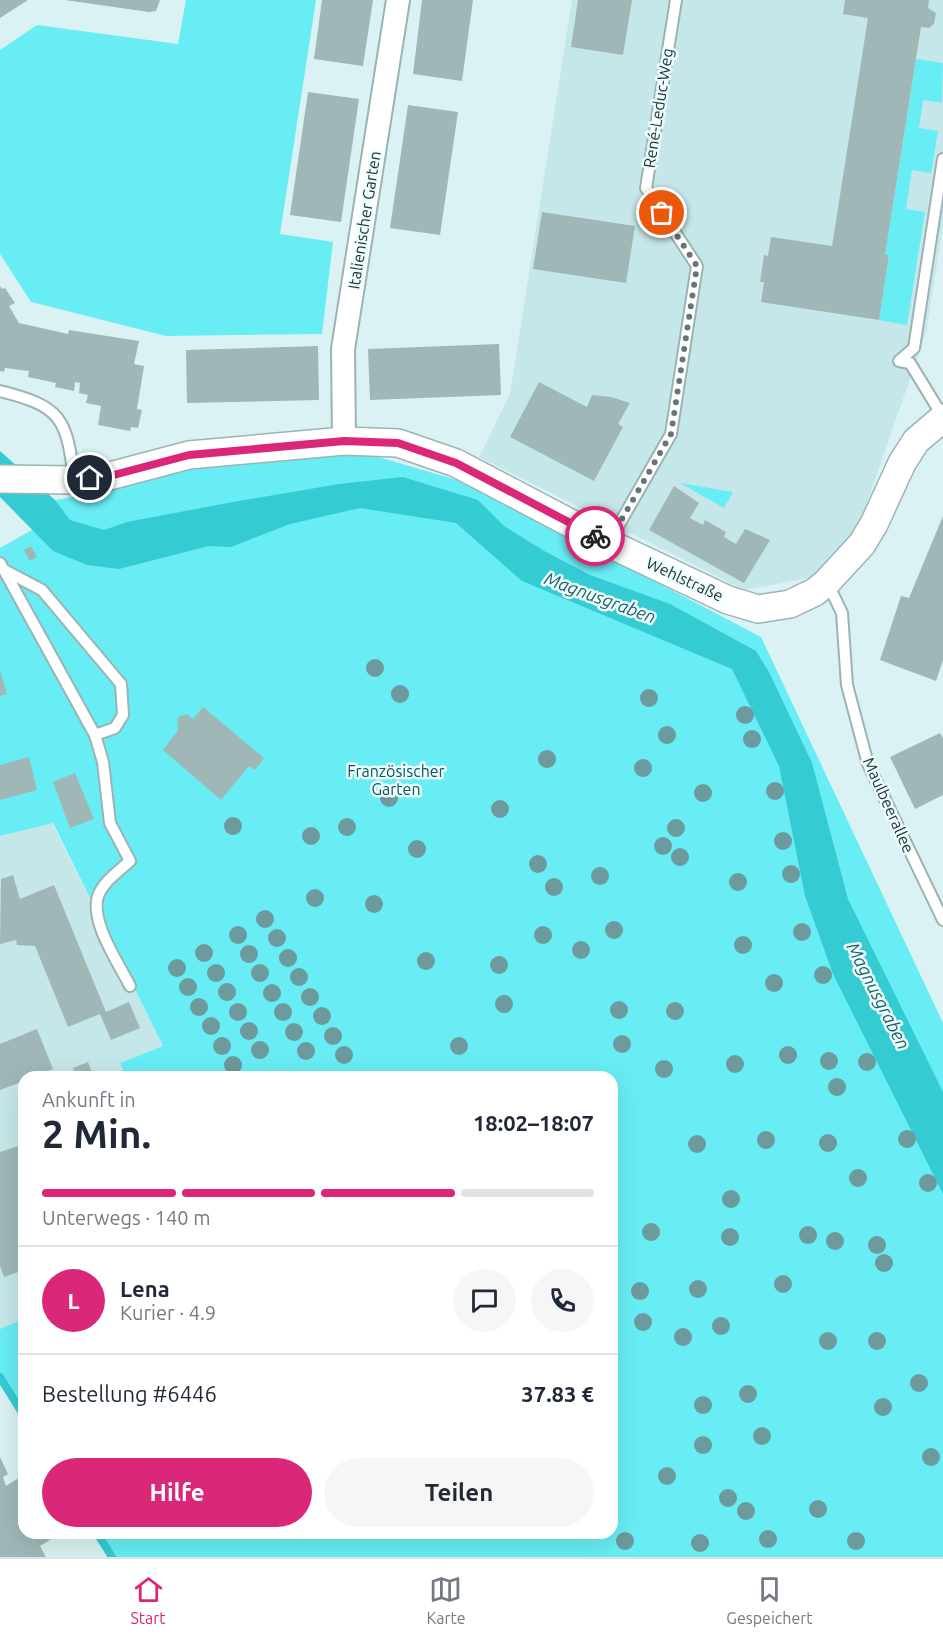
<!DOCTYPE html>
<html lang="de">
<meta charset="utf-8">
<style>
body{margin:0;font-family:Ubuntu,sans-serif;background:#f6f6f7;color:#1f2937;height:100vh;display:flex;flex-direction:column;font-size:22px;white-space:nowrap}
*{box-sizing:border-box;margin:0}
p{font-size:20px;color:#747a83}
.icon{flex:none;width:33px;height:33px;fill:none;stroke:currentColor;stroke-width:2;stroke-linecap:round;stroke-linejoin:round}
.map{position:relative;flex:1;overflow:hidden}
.panel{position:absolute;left:18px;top:1071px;width:600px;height:468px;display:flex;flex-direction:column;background:#fff;border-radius:18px;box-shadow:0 6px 24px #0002}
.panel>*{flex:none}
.pin{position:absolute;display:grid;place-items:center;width:51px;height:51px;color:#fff;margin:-26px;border:3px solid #fff;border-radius:50%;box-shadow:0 2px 6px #0007}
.courier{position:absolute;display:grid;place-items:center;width:60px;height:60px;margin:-30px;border:4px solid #db2777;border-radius:50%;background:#fff;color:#222;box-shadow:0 2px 8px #0007}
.headline em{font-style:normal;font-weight:700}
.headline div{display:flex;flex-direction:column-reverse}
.headline{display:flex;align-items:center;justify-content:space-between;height:102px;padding:0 24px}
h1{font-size:39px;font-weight:700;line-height:45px}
.bar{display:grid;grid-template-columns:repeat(4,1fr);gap:9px 6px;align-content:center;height:72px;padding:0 24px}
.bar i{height:8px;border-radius:4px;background:#e0e1e3}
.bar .selected{background:#db2777}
.bar p{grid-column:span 4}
.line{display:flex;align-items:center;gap:15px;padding:0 24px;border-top:2px solid #e0e1e3}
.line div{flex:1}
.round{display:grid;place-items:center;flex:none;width:63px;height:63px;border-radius:32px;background:#f6f6f7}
.action{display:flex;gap:12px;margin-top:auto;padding:12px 24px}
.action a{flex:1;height:69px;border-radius:36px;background:#db2777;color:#fff;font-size:24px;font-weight:700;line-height:69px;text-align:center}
.action a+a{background:#f6f6f7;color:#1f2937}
.tab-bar{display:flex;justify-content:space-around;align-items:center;height:84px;border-top:2px solid #e0e1e3;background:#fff;font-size:16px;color:#747a83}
.tab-bar a{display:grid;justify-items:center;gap:3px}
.tab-bar .selected{color:#db2777}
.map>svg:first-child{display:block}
.built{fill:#c6e7e9}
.green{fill:#68edf4}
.water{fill:#35cbd3}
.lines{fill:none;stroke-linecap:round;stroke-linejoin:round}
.stream{stroke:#35cbd3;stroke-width:8}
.building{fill:#a0b7b8}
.service-casing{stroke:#9cb3b4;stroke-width:14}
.minor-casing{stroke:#9cb3b4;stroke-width:26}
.tertiary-casing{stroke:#9cb3b4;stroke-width:30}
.service{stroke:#fff;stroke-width:10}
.minor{stroke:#fff;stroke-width:22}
.tertiary{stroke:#fff;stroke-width:27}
.tree{fill:#6d9a9c}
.done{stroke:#677576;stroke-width:6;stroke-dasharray:0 10.8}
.route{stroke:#db2777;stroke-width:8}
.labels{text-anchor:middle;stroke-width:5;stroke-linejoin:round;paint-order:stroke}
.street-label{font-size:16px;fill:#293232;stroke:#ebfeff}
.park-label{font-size:16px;fill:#145255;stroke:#ebfeff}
.water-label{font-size:18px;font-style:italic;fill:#245e61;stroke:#ebfeff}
</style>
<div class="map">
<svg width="943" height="1557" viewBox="0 0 943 1557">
<rect width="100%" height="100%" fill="#daf2f3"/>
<path class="built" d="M572,0H943V226L926,333L855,537L819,576L744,590L479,457L510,394Z
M52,823L163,1046L120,1063L126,1077H24V1319L0,1329V836Z"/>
<path class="green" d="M186,0H316L280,234L333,242L322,334L166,336L31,302L0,254V50L37,25L178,44Z
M916,59L943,63L942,103L923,100L919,128L938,131L931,173L912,170L906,209L925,212L907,325L879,320L889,256L885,255Z
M341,446L467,483L761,637L943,1023V1557H114L99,1533H612V1077H126L120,1063L163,1046L53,823L0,836V548L32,530L39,511L55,500L105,492L192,468Z
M680,483L733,492L724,508Z
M24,1319V1413L0,1375V1329Z"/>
<path class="water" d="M0,451L55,500L70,520L104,530L127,522L233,502L339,484L403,477L478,500L504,526L546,552L590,575L670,604L756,651L770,674L812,763L848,899L943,1092V1194L833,974L805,896L779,766L732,669L522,581L456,523L360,508L290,524L231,547L209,546L119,569L87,565L53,551L0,497Z"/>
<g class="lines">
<path class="stream" d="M0,1377L24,1416
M97,1533L112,1557"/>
</g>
<path class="building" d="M0,0H28L0,18Z
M65,0H160L156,11L149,12Z
M322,0H373L363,66L314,59Z
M422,0H473L462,81L413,74Z
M578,0H632L623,55L571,47Z
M845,0H929L928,8L936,13L934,24L929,28L921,27L885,255H889L879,320L761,302L764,282H760L764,255L768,256L771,237L832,246L868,18L843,14Z
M308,92L359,99L341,222L290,215Z
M408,105L458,112L440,235L390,228Z
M542,212L635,226L626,283L533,269Z
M0,286L2,289L5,288L15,303L9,306L19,323L68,334L69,330L139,341L134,364L144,366L137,409L142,410L138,428L131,427L130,431L98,425L101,406L86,403L88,395L79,393L80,383L75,382L74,391L55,387L56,383L28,377L29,371L5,368L4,372L0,371Z
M499,344L501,395L370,400L368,349Z
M318,346L319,400L187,403L186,350Z
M539,382L587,407L592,395L611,397L630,403L618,424L623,427L594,481L510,437Z
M674,486L699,503L690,518L703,525L705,520L726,532L724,537L736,544L745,529L770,540L744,583L649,530Z
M943,516V660L936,681L880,660L901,596L909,598Z
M31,546L37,557L30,561L24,550Z
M0,671L7,694L0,696Z
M203,707L264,758L255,770L249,766L221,800L163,750L178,730L177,719L180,716L187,714L193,719Z
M940,733L943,738V795L915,809L890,757Z
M29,757L37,790L0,800V765Z
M75,773L94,819L70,828L53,782Z
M13,875L20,899L54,885L106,1012L129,1002L140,1028L111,1040L100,1014L68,1027L35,946L17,945L16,940L0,944L1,879Z
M37,1029L53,1069L33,1077H24V1081L0,1090V1044Z
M88,1062L94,1077H76L73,1068Z
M24,1144V1270L4,1277L0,1266V1152Z
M0,1457L8,1474L3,1477L6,1486L22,1476L24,1479V1533H61L40,1546L46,1557H0Z"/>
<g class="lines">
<defs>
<path id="service" d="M899,361L914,348L943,159
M899,361L910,363L943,417
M0,391C61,406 67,418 74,480
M609,542L671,434L697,266L646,188L676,0
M0,563L95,735L103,762L110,823L130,861C119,871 103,882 98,896C90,922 118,962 130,986
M4,570L42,590L121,684L123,715L115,728L95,735
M827,582L842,613L847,685L868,764L943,920"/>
<path id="minor" d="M344,441L343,349L398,0"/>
<path id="tertiary" d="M0,479L74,480L106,477L189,455L344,441L398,443L456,463L608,543L728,600L758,609L790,604L815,592L827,582L862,544L874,524L902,463L916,441L943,418"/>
</defs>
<use href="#service" class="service-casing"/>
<use href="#minor" class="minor-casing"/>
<use href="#tertiary" class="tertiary-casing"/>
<use href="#service" class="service"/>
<use href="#minor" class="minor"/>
<use href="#tertiary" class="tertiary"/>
</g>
<g class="tree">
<circle cx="375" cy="668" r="9"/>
<circle cx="400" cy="694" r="9"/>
<circle cx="649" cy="698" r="9"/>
<circle cx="745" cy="715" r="9"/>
<circle cx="667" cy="735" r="9"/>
<circle cx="752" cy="739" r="9"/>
<circle cx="547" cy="759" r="9"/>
<circle cx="643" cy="768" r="9"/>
<circle cx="775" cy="791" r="9"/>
<circle cx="703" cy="793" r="9"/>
<circle cx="389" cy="798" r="9"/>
<circle cx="500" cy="809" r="9"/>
<circle cx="233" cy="826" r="9"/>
<circle cx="347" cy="827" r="9"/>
<circle cx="676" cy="828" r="9"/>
<circle cx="311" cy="836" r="9"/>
<circle cx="783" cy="841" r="9"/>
<circle cx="663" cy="846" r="9"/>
<circle cx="417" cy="849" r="9"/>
<circle cx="680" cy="857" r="9"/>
<circle cx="538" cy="864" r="9"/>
<circle cx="791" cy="874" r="9"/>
<circle cx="600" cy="876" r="9"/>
<circle cx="738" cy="882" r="9"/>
<circle cx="554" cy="887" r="9"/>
<circle cx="315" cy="898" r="9"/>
<circle cx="374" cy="904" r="9"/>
<circle cx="265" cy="919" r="9"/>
<circle cx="614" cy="930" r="9"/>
<circle cx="802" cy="932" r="9"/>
<circle cx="238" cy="935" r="9"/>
<circle cx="543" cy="935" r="9"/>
<circle cx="277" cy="938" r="9"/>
<circle cx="743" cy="945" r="9"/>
<circle cx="581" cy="950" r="9"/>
<circle cx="204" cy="953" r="9"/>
<circle cx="249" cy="954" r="9"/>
<circle cx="288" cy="958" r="9"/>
<circle cx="426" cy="961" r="9"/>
<circle cx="499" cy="965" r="9"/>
<circle cx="177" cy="968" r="9"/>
<circle cx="216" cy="973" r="9"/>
<circle cx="260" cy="973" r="9"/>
<circle cx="823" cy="975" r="9"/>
<circle cx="299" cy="977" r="9"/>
<circle cx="774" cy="983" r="9"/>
<circle cx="188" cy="987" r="9"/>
<circle cx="227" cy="992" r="9"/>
<circle cx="272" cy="993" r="9"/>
<circle cx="310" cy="997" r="9"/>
<circle cx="504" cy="1004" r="9"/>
<circle cx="199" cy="1007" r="9"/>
<circle cx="619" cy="1010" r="9"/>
<circle cx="675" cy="1011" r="9"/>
<circle cx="238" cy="1012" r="9"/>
<circle cx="283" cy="1012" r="9"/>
<circle cx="322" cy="1016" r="9"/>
<circle cx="211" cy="1026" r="9"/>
<circle cx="249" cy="1031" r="9"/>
<circle cx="294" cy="1032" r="9"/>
<circle cx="333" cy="1036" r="9"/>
<circle cx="622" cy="1044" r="9"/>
<circle cx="222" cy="1046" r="9"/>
<circle cx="459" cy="1046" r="9"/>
<circle cx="260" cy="1050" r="9"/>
<circle cx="306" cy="1051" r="9"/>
<circle cx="344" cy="1055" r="9"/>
<circle cx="788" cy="1055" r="9"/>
<circle cx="829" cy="1061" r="9"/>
<circle cx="867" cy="1062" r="9"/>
<circle cx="735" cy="1064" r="9"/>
<circle cx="233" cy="1065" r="9"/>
<circle cx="664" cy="1069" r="9"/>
<circle cx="837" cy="1087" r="9"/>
<circle cx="907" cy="1139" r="9"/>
<circle cx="766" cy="1140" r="9"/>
<circle cx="828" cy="1143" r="9"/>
<circle cx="697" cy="1144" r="9"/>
<circle cx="858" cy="1178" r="9"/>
<circle cx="928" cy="1183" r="9"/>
<circle cx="731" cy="1199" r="9"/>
<circle cx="651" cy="1232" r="9"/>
<circle cx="808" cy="1235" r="9"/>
<circle cx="730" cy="1237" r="9"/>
<circle cx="835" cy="1241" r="9"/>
<circle cx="877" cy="1245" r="9"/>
<circle cx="884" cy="1263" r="9"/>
<circle cx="783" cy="1284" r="9"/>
<circle cx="698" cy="1289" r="9"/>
<circle cx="640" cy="1291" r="9"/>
<circle cx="643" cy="1322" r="9"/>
<circle cx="721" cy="1326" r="9"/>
<circle cx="683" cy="1337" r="9"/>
<circle cx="828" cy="1341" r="9"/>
<circle cx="877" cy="1341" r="9"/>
<circle cx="919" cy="1383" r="9"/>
<circle cx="748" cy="1394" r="9"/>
<circle cx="703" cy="1405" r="9"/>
<circle cx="883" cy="1407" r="9"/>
<circle cx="762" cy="1436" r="9"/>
<circle cx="703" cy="1445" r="9"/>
<circle cx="931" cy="1457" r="9"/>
<circle cx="667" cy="1476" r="9"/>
<circle cx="728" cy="1498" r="9"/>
<circle cx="818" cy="1509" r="9"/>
<circle cx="746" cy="1511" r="9"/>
<circle cx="768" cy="1539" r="9"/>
<circle cx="625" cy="1541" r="9"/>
<circle cx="856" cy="1541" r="9"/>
<circle cx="700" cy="1543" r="9"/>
</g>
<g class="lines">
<path class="done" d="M595,536L608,543L671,434L697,266L662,213"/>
<path class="route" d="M90,478L106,477L189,455L344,441L398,443L456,463L595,536"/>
</g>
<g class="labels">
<g class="street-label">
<text transform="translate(658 108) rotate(-81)" y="6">René-Leduc-Weg</text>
<text transform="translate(364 220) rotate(-81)" y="6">Italienischer Garten</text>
<text transform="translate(685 579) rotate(25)" y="6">Wehlstraße</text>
<text transform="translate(889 805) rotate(66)" y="6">Maulbeerallee</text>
</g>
<g class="park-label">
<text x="396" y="777">Französischer<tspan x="396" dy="18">Garten</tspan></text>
</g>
<g class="water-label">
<text transform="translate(600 598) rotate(20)" y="6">Magnusgraben</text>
<text transform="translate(878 996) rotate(63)" y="6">Magnusgraben</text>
</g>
</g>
</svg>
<div class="pin" style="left:662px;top:213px;background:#ea580c"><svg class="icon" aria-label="bag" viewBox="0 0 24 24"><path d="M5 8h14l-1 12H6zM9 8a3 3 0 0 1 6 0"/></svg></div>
<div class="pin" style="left:90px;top:478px;background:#1f2937"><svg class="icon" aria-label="home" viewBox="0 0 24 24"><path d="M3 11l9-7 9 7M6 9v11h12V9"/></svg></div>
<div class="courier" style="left:595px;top:536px"><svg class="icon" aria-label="bike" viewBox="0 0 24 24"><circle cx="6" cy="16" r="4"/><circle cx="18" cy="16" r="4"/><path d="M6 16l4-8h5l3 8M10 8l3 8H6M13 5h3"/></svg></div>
<section class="panel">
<div class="headline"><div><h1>2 Min.</h1><p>Ankunft in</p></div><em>18:02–18:07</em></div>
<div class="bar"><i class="selected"></i><i class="selected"></i><i class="selected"></i><i></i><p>Unterwegs · 140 m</p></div>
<div class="line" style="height:108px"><b class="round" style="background:#db2777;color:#fff">L</b><div><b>Lena</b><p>Kurier · 4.9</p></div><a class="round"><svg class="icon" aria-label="chat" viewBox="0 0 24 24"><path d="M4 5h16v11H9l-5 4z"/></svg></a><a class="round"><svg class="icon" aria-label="phone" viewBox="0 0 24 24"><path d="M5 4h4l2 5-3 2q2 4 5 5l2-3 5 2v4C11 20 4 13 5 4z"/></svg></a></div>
<div class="line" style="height:78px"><div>Bestellung #6446</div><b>37.83 €</b></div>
<div class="action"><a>Hilfe</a><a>Teilen</a></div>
</section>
</div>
<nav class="tab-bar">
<a class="selected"><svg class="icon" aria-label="home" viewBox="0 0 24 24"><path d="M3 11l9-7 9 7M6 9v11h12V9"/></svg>Start</a>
<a><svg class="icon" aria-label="map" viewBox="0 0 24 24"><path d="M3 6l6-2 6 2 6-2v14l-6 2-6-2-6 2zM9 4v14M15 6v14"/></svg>Karte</a>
<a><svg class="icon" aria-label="saved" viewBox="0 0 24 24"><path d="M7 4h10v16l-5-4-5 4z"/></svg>Gespeichert</a>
</nav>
